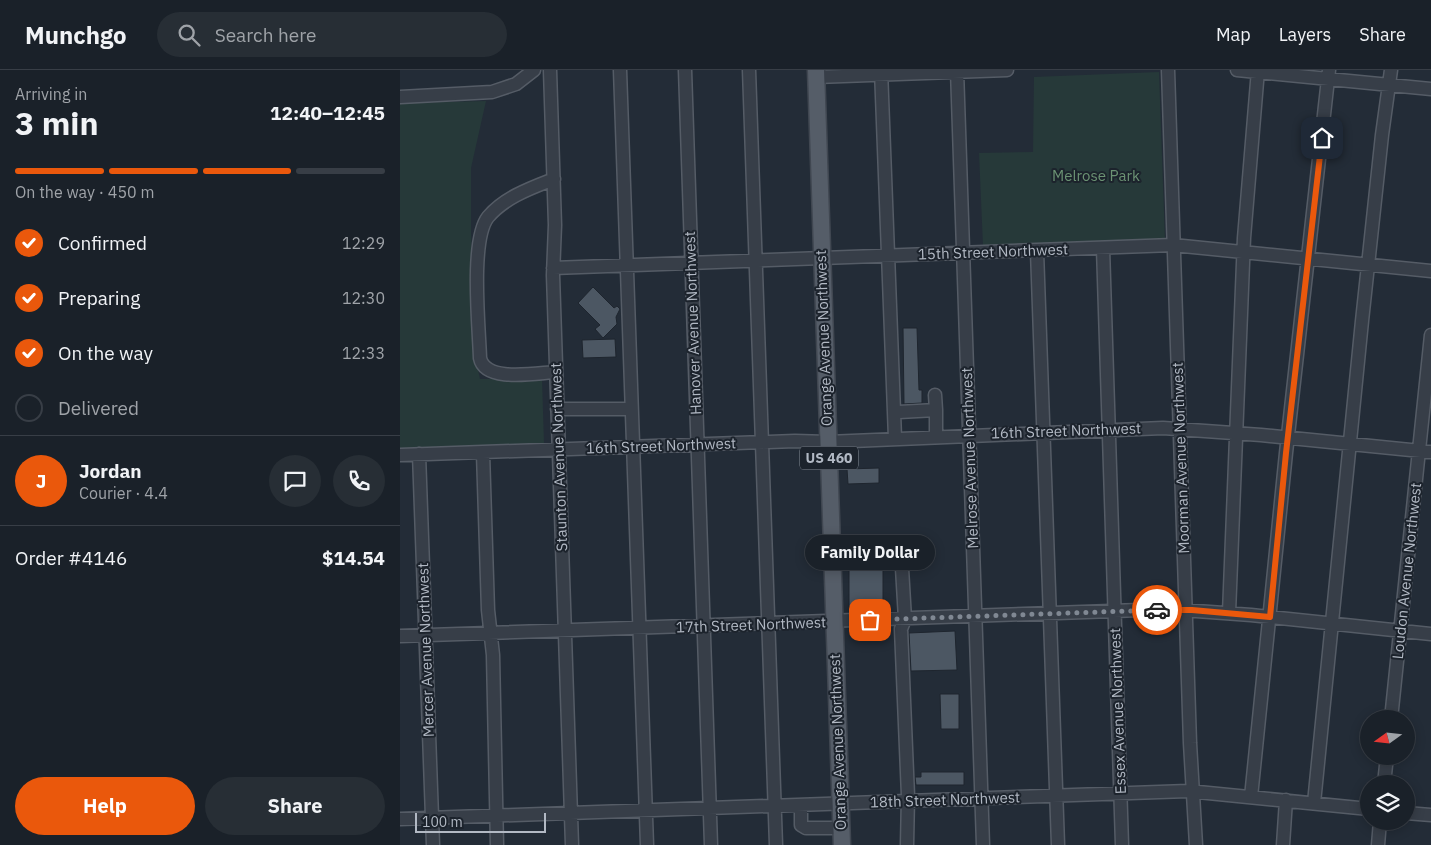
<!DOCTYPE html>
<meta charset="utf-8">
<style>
body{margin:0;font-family:"IBM Plex Sans",sans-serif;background:#272e35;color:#f1f3f6;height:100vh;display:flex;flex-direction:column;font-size:19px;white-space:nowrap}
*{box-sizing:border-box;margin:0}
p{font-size:16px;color:#9fa3a8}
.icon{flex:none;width:28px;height:28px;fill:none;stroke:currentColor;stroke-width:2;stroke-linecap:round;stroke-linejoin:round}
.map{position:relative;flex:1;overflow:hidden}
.side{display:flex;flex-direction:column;background:#1a2129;width:400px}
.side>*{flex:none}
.needle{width:32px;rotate:255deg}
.controls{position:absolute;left:960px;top:640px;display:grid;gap:10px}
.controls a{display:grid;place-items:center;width:55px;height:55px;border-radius:50%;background:#1a2129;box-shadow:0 2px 12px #0003,0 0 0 1px #383e46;font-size:25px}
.scale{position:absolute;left:15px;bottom:12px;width:131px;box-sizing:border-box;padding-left:5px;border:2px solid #b2b9c4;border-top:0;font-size:14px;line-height:18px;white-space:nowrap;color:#b2b9c4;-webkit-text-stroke:4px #1c232c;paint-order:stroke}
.pin{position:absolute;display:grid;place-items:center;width:42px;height:42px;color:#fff;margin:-21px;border-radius:10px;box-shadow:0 2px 8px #0006}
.courier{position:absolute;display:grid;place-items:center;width:50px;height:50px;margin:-25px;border:4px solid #ea580c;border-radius:50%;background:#fff;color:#222;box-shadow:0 1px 6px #0007}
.bubble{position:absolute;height:35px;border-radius:18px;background:#1a2129;box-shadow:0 2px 12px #0003,0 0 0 1px #383e46;font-size:16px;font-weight:800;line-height:35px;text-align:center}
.headline em{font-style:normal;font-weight:800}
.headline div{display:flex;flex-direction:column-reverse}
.headline{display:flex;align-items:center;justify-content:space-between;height:85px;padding:0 15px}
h1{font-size:32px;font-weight:800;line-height:38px}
.bar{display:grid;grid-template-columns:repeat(4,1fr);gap:8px 5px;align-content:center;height:60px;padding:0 15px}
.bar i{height:6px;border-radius:4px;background:#383e46}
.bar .current{background:#ea580c}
.bar p{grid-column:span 4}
.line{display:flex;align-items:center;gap:12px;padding:0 15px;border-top:1px solid #383e46}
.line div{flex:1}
.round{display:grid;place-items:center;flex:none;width:52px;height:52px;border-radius:26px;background:#272e35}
ol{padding:0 15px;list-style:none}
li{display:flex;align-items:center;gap:15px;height:55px}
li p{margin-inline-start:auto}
li .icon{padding:5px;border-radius:50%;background:#ea580c;color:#fff;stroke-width:4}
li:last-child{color:#9fa3a8}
li i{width:28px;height:28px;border:2px solid #383e46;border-radius:50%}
.action{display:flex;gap:10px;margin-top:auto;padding:10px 15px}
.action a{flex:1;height:58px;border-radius:30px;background:#ea580c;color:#fff;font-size:20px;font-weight:800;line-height:58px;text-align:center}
.action a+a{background:#272e35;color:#f1f3f6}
header{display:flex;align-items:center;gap:30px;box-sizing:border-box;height:70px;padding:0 25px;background:#1a2129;border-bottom:1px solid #383e46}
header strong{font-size:24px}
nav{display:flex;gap:28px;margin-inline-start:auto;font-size:18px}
.search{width:350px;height:45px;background:#272e35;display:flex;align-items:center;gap:12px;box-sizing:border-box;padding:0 18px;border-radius:28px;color:#9fa3a8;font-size:19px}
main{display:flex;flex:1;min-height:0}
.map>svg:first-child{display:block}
.green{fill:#263939}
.building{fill:#4c5763;stroke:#1e252e}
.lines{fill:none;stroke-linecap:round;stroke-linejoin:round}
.minor-casing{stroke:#555c66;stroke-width:15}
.major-casing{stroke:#404751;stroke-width:19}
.minor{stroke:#373e48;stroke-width:12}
.major{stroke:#555d68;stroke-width:16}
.done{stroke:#808893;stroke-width:5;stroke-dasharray:0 9}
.route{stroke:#ea580c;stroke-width:6}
.labels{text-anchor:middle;stroke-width:4;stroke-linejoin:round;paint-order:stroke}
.shield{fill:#1c232c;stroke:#858c96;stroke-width:1}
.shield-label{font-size:14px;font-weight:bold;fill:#b2b9c4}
.park-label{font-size:15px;fill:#6b9273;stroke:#1c232c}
.street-label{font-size:15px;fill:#b2b9c4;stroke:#1c232c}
</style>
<header>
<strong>Munchgo</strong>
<div class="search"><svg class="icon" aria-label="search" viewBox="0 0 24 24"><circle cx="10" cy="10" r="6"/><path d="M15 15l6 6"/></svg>Search here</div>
<nav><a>Map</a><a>Layers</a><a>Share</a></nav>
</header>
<main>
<section class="side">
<div class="headline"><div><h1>3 min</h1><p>Arriving in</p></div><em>12:40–12:45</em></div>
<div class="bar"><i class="current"></i><i class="current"></i><i class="current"></i><i></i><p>On the way · 450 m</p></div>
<ol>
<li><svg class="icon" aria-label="check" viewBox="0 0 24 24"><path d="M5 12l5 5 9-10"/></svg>Confirmed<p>12:29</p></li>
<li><svg class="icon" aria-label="check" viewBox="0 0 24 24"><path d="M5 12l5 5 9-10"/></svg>Preparing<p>12:30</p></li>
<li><svg class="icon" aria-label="check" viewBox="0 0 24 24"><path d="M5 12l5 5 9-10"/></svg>On the way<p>12:33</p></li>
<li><i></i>Delivered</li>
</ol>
<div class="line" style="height:90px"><b class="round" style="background:#ea580c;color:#fff">J</b><div><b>Jordan</b><p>Courier · 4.4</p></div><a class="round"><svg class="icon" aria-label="chat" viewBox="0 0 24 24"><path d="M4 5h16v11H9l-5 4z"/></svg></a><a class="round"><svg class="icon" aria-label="phone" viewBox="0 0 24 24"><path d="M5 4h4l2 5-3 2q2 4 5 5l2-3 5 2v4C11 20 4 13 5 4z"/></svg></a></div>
<div class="line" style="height:65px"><div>Order #4146</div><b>$14.54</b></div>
<div class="action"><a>Help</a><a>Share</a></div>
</section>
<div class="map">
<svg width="1031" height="775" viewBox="0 0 1031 775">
<rect width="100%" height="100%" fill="#232c37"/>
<path class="green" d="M759,2L765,171L583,176L579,83L633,82L634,7Z
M86,31L71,98V163L77,295L80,309H142L144,373L0,379V33Z"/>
<path class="building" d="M193,217L214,238L217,236L220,239L216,247L217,254L203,268L195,259L200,255L178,233Z
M503,258H517L519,320H522V333L504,334Z
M215,269L216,287L183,288L182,270Z
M479,398V413L448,414L447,399Z
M454,493H483V536L449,537V500Z
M555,561L557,600L511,601L509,563Z
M540,624H559V659H541Z
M521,702H564V715H516L515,707H521Z"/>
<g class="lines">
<defs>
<path id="minor" d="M150,0L155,155L153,205L172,775
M220,0L247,775
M285,0L311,775
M349,0L376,775
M481,0L495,368
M557,0L583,775
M768,0L790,673L796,775
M837,0L1031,19
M416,7L607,0
M0,27L92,22L116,14L134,0
M154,109C131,118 105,127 88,147C70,170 79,257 80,288C85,313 136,303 156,302
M703,178L722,775
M637,181L658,775
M153,198L773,175L1031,201
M535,325L536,340
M157,339H231
M499,342L536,340V366
M83,383L88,540L93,585L97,775
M19,384L33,775
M0,385L395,371L428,372L763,358L861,365L1031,382
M432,483L501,481L505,549L501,559L508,726L507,775
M829,543L844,168L858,0
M0,566L769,539L851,545L1031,564
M991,649L1031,265
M984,714L987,686
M851,727L886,383L929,0
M914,733L962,251L982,65L991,0
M401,735V755L406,758H441
M1006,743L1031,745
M0,749L788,721L969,739
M883,775L886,730
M978,775L980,751"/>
<path id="major" d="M416,0L442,775"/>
</defs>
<use href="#minor" class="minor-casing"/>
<use href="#major" class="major-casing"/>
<use href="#minor" class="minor"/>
<use href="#major" class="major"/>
</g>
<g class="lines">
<path class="done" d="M470,550L757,540"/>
<path class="route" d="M757,540H792L870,547L886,383L922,68"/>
</g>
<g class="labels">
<rect class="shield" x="400" y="376.5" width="58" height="23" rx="4"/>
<g class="shield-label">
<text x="429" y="393">US 460</text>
</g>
<g class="park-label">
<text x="696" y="111">Melrose Park</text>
</g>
<g class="street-label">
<text transform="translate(593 182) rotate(-2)" y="5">15th Street Northwest</text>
<text transform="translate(293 253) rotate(-92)" y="5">Hanover Avenue Northwest</text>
<text transform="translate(424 268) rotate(-92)" y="5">Orange Avenue Northwest</text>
<text transform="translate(666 361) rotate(-2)" y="5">16th Street Northwest</text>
<text transform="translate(261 376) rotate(-2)" y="5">16th Street Northwest</text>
<text transform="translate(159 387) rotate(-92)" y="5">Staunton Avenue Northwest</text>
<text transform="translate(570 388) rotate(-92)" y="5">Melrose Avenue Northwest</text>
<text transform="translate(781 388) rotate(-92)" y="5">Moorman Avenue Northwest</text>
<text transform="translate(1007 501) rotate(-84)" y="5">Loudon Avenue Northwest</text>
<text transform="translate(351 555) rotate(-2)" y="5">17th Street Northwest</text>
<text transform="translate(26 580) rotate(-92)" y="5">Mercer Avenue Northwest</text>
<text transform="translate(718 641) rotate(-92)" y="5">Essex Avenue Northwest</text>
<text transform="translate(438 672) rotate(-92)" y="5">Orange Avenue Northwest</text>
<text transform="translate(545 730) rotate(-2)" y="5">18th Street Northwest</text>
</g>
</g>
</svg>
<div class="controls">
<a><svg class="needle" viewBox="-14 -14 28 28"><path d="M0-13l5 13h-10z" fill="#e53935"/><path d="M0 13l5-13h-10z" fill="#9fa3a8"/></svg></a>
<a><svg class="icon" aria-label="layers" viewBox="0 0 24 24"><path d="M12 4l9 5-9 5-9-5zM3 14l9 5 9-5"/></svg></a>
</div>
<div class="scale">100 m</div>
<div class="pin" style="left:470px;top:550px;background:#ea580c"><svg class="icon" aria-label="bag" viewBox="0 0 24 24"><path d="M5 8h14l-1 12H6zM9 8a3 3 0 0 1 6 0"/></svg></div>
<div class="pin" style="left:922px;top:68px;background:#1f2937"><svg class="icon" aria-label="home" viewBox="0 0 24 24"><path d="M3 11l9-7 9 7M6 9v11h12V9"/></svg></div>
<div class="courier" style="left:757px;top:540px"><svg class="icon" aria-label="car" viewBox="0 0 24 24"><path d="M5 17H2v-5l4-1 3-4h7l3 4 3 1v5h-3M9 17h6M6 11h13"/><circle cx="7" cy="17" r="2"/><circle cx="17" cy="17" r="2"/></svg></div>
<div class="bubble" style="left:405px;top:465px;width:130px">Family Dollar</div>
</div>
</main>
